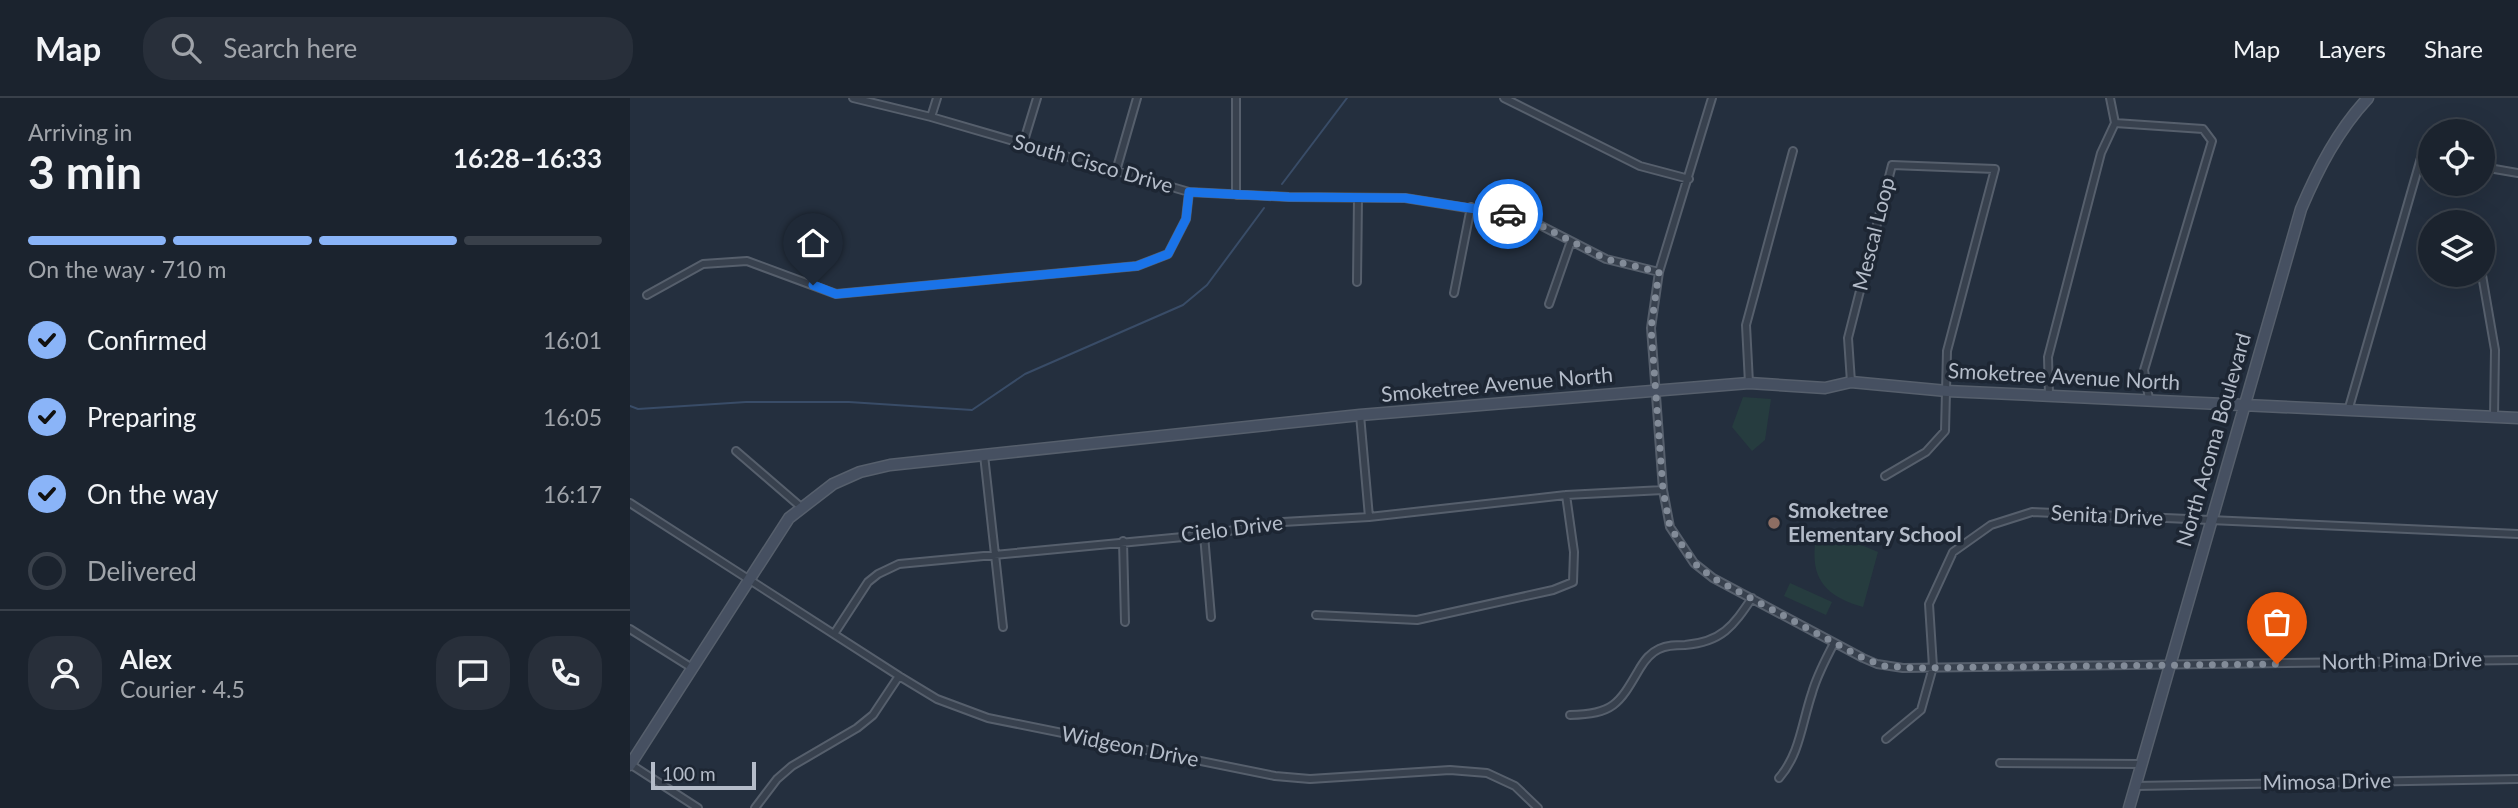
<!DOCTYPE html>
<meta charset="utf-8">
<style>
body{margin:0;font-family:Lato,sans-serif;background:#282f3a;color:#f1f3f6;height:100vh;display:flex;flex-direction:column;font-size:26px;white-space:nowrap}
*{box-sizing:border-box;margin:0}
p{font-size:23px;color:#a0a4aa}
.icon{flex:none;width:38px;height:38px;fill:none;stroke:currentColor;stroke-width:2;stroke-linecap:round;stroke-linejoin:round}
.map{position:relative;flex:1;overflow:hidden}
.panel{display:flex;flex-direction:column;background:#1b232e;width:630px}
.panel>*{flex:none}
.controls{position:absolute;left:1788px;top:21px;display:grid;gap:14px}
.controls a{display:grid;place-items:center;width:77px;height:77px;border-radius:50%;background:#1b232e;box-shadow:0 7px 28px #0002,0 0 0 2px #39404a;font-size:35px}
.scale{position:absolute;left:21px;bottom:18px;width:105px;box-sizing:border-box;padding-left:7px;border:4px solid #b4bcc9;border-top:0;font-size:19px;line-height:24px;white-space:nowrap;color:#b4bcc9;-webkit-text-stroke:5px #1d2633;paint-order:stroke}
.pin{position:absolute;display:grid;place-items:center;width:60px;height:60px;color:#fff;margin:-72px -30px;border-radius:50% 50% 50% 0;rotate:-45deg;box-shadow:0 0 7px #0007}
.pin .icon{rotate:45deg}
.courier{position:absolute;display:grid;place-items:center;width:70px;height:70px;margin:-35px;border:5px solid #1a73e8;border-radius:50%;background:#fff;color:#222;box-shadow:0 2px 9px #0007}
.summary em{font-style:normal;font-weight:700}
.summary div{display:flex;flex-direction:column-reverse}
.summary{display:flex;align-items:center;justify-content:space-between;height:119px;padding:0 28px}
h1{font-size:46px;font-weight:700;line-height:52px}
.bar{display:grid;grid-template-columns:repeat(4,1fr);gap:10px 7px;align-content:center;height:84px;padding:0 28px}
.bar i{height:9px;border-radius:5px;background:#39404a}
.bar .on{background:#8ab4f8}
.bar p{grid-column:span 4}
.line{display:flex;align-items:center;gap:18px;padding:0 28px;border-top:2px solid #39404a}
.line div{flex:1}
.round{display:grid;place-items:center;flex:none;width:74px;height:74px;border-radius:28px;background:#282f3a}
ol{padding:0 28px;list-style:none}
li{display:flex;align-items:center;gap:21px;height:77px}
li p{margin-inline-start:auto}
li .icon{padding:7px;border-radius:50%;background:#8ab4f8;color:#111;stroke-width:4}
li:last-child{color:#a0a4aa}
li i{width:38px;height:38px;border:4px solid #39404a;border-radius:50%}
header{display:flex;align-items:center;gap:42px;box-sizing:border-box;height:98px;padding:0 35px;background:#1b232e;border-bottom:2px solid #39404a}
header strong{font-size:33px}
nav{display:flex;gap:38px;margin-inline-start:auto;font-size:24px}
.search{width:490px;height:63px;background:#282f3a;display:flex;align-items:center;gap:18px;box-sizing:border-box;padding:0 24px;border-radius:28px;color:#a0a4aa;font-size:26px}
main{display:flex;flex:1;min-height:0}
.map>svg:first-child{display:block}
.green{fill:#263c3f}
.lines{fill:none;stroke-linecap:round;stroke-linejoin:round}
.stream{stroke:#394c67;stroke-width:2}
.street-casing{stroke:#565f6c;stroke-width:10}
.secondary-casing{stroke:#565f6c;stroke-width:13}
.street{stroke:#38414e;stroke-width:6}
.secondary{stroke:#465061;stroke-width:10}
.done{stroke:#828b98;stroke-width:7;stroke-dasharray:0 12.6}
.route{stroke:#1a73e8;stroke-width:9}
.education-dot{fill:#8d6e63;stroke:#1d2633;stroke-width:2.5}
.labels{text-anchor:middle;stroke-width:7;stroke-linejoin:round;paint-order:stroke}
.street-label{font-size:21px;fill:#b4bcc9;stroke:#1d2633}
.poi-label{font-size:21px;font-weight:bold;fill:#b4bcc9;stroke:#1d2633;text-anchor:start}
</style>
<header>
<strong>Map</strong>
<div class="search"><svg class="icon" aria-label="search" viewBox="0 0 24 24"><circle cx="10" cy="10" r="6"/><path d="M15 15l6 6"/></svg>Search here</div>
<nav><a>Map</a><a>Layers</a><a>Share</a></nav>
</header>
<main>
<section class="panel">
<div class="summary"><div><h1>3 min</h1><p>Arriving in</p></div><em>16:28–16:33</em></div>
<div class="bar"><i class="on"></i><i class="on"></i><i class="on"></i><i></i><p>On the way · 710 m</p></div>
<ol>
<li><svg class="icon" aria-label="check" viewBox="0 0 24 24"><path d="M5 12l5 5 9-10"/></svg>Confirmed<p>16:01</p></li>
<li><svg class="icon" aria-label="check" viewBox="0 0 24 24"><path d="M5 12l5 5 9-10"/></svg>Preparing<p>16:05</p></li>
<li><svg class="icon" aria-label="check" viewBox="0 0 24 24"><path d="M5 12l5 5 9-10"/></svg>On the way<p>16:17</p></li>
<li><i></i>Delivered</li>
</ol>
<div class="line" style="height:126px"><a class="round"><svg class="icon" aria-label="person" viewBox="0 0 24 24"><circle cx="12" cy="8" r="4"/><path d="M4 21q1-7 8-7t8 7"/></svg></a><div><b>Alex</b><p>Courier · 4.5</p></div><a class="round"><svg class="icon" aria-label="chat" viewBox="0 0 24 24"><path d="M4 5h16v11H9l-5 4z"/></svg></a><a class="round"><svg class="icon" aria-label="phone" viewBox="0 0 24 24"><path d="M5 4h4l2 5-3 2q2 4 5 5l2-3 5 2v4C11 20 4 13 5 4z"/></svg></a></div>
</section>
<div class="map">
<svg width="1888" height="710" viewBox="0 0 1888 710">
<rect width="100%" height="100%" fill="#242f3e"/>
<path class="green" d="M1113,299L1141,301L1135,342L1122,353L1102,329Z
M1196,432L1248,454L1233,509C1199,499 1181,484 1185,447Z
M1160,485L1202,504L1196,517L1154,498Z"/>
<g class="lines">
<path class="stream" d="M652,86L717,0
M0,308L8,311L116,304H219L342,312L395,276L553,207L577,187L634,110"/>
<defs>
<path id="street" d="M223,0L301,19L559,94L659,99L775,100L894,119L976,161L1029,174
M606,0V97
M874,0L1010,68L1059,81
M1082,0L1029,174L1021,230L1033,392L1040,429L1064,465L1083,480L1233,560L1247,566L1273,570L1888,562
M301,19L307,0
M1485,25L1573,31L1582,43L1514,272L1519,301
M393,46L407,0
M1853,69L1888,75
M486,73L507,0
M1852,177L1865,252L1864,319
M727,184L728,100
M824,195L841,109
M17,197L73,166L117,163L206,196L507,168L538,156L556,121L559,94
M919,206L941,143
M1221,284L1218,240L1262,67L1365,71L1317,253L1315,333L1296,354L1255,378
M1119,285L1116,227L1163,53
M1419,297L1418,259L1471,55L1485,25L1480,0
M1718,313L1791,60L1801,62
M730,317L739,419
M106,353L171,409
M354,357L373,529
M0,405L269,578L307,601L358,620L645,678L680,681L820,672L857,675L885,688L908,710
M574,437L581,519
M493,443L495,524
M686,517L787,522L923,492L943,484L944,454L936,397
M0,531L62,570
M204,536L238,484L248,476L269,466L574,437L653,424L739,419L936,397L1033,392
M940,617C984,616 989,606 1010,570C1015,562 1020,555 1029,551C1037,547 1046,547 1055,547C1092,544 1103,528 1122,500
M1256,641L1291,612L1303,569L1299,506L1323,454L1361,427L1402,414L1888,436
M1370,665L1511,666
M0,666L68,710
M1149,680C1170,656 1172,624 1182,595C1187,577 1196,561 1204,545
M1505,688L1888,681
M125,710L147,681L162,668L227,630L243,617L269,578"/>
<path id="secondary" d="M0,667L159,420L203,386L230,374L260,367L730,317L1119,285L1195,290L1221,284L1317,293L1888,320
M1499,710L1671,111C1688,71 1708,32 1738,0"/>
</defs>
<use href="#street" class="street-casing"/>
<use href="#secondary" class="secondary-casing"/>
<use href="#street" class="street"/>
<use href="#secondary" class="secondary"/>
</g>
<g class="lines">
<path class="done" d="M878,116L894,119L976,161L1029,174L1021,230L1033,392L1040,429L1064,465L1083,480L1233,560L1254,568L1285,570L1647,566"/>
<path class="route" d="M183,187L206,196L507,168L538,156L556,121L559,94L659,99L775,100L878,116"/>
</g>
<circle class="education-dot" cx="1144" cy="425" r="7"/>
<g class="labels">
<g class="street-label">
<text transform="translate(463 66) rotate(16)" y="7">South Cisco Drive</text>
<text transform="translate(1244 136) rotate(-76)" y="7">Mescal Loop</text>
<text transform="translate(1434 279) rotate(3)" y="7">Smoketree Avenue North</text>
<text transform="translate(867 287) rotate(-5)" y="7">Smoketree Avenue North</text>
<text transform="translate(1584 342) rotate(-74)" y="7">North Acoma Boulevard</text>
<text transform="translate(1477 418) rotate(3)" y="7">Senita Drive</text>
<text transform="translate(602 431) rotate(-7)" y="7">Cielo Drive</text>
<text transform="translate(1772 563) rotate(-1)" y="7">North Pima Drive</text>
<text transform="translate(500 649) rotate(11)" y="7">Widgeon Drive</text>
<text transform="translate(1697 684) rotate(-1)" y="7">Mimosa Drive</text>
</g>
<g class="poi-label">
<text x="1158" y="420">Smoketree<tspan x="1158" dy="24">Elementary School</tspan></text>
</g>
</g>
</svg>
<div class="controls">
<a><svg class="icon" aria-label="locate" viewBox="0 0 24 24"><circle cx="12" cy="12" r="6"/><path d="M12 2v4M12 18v4M2 12h4M18 12h4"/></svg></a>
<a><svg class="icon" aria-label="layers" viewBox="0 0 24 24"><path d="M12 4l9 5-9 5-9-5zM3 14l9 5 9-5"/></svg></a>
</div>
<div class="scale">100 m</div>
<div class="pin" style="left:1647px;top:566px;background:#ea580c"><svg class="icon" aria-label="bag" viewBox="0 0 24 24"><path d="M5 8h14l-1 12H6zM9 8a3 3 0 0 1 6 0"/></svg></div>
<div class="pin" style="left:183px;top:187px;background:#1f2937"><svg class="icon" aria-label="home" viewBox="0 0 24 24"><path d="M3 11l9-7 9 7M6 9v11h12V9"/></svg></div>
<div class="courier" style="left:878px;top:116px"><svg class="icon" aria-label="car" viewBox="0 0 24 24"><path d="M5 17H2v-5l4-1 3-4h7l3 4 3 1v5h-3M9 17h6M6 11h13"/><circle cx="7" cy="17" r="2"/><circle cx="17" cy="17" r="2"/></svg></div>
</div>
</main>
